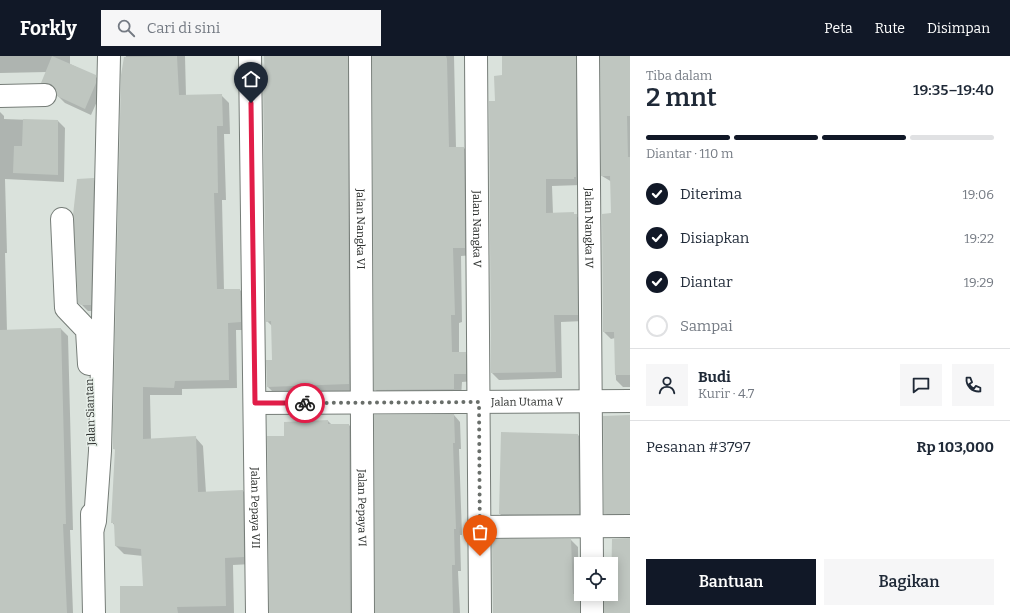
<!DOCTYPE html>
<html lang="id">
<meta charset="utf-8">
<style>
body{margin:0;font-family:Bitter,serif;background:#f6f6f7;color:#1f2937;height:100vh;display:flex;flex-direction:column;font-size:15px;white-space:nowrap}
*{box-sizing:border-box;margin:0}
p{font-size:13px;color:#747a83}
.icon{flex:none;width:22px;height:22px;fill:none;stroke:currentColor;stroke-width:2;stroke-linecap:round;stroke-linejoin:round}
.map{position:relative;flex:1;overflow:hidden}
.panel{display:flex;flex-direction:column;background:#fff;width:380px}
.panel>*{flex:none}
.tools{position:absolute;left:574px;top:501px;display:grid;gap:8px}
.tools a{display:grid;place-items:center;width:44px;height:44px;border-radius:0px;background:#fff;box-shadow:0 2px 10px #0003;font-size:20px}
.pin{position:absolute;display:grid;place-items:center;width:34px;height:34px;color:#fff;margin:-41px -17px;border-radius:50% 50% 50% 0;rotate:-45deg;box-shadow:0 0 4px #0007}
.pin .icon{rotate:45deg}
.courier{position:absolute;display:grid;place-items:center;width:40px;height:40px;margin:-20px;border:3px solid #e11d48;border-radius:50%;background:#fff;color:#222;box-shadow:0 1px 5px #0007}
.headline em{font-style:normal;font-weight:600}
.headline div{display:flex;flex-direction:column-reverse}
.headline{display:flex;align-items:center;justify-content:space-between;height:68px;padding:0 16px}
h1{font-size:26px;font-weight:600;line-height:30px}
.bar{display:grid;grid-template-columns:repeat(4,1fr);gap:6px 4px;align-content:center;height:48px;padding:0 16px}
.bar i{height:5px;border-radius:3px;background:#e0e1e3}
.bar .current{background:#111827}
.bar p{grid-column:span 4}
.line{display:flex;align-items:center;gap:10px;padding:0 16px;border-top:1px solid #e0e1e3}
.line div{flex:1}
.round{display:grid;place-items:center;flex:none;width:42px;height:42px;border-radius:0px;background:#f6f6f7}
ol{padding:0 16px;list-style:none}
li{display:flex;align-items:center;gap:12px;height:44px}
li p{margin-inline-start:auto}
li .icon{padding:4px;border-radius:50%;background:#111827;color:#fff;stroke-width:4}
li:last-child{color:#747a83}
li i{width:22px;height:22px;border:2px solid #e0e1e3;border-radius:50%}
.action{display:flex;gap:8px;margin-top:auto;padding:8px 16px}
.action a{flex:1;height:46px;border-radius:0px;background:#111827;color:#fff;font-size:16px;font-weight:600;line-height:46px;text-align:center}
.action a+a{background:#f6f6f7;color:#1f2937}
header{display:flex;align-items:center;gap:24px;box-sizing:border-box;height:56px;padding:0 20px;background:#111827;color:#fff}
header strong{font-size:19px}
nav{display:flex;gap:22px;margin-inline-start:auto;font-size:14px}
.search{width:280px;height:36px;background:#f6f6f7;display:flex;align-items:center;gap:10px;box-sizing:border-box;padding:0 14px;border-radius:0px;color:#747a83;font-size:15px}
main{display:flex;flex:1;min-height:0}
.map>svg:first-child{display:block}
.shadow{fill:#0003}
.building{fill:#bfc6c0}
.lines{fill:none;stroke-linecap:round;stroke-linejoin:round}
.minor-casing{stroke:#767d78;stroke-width:24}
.minor{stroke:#fff;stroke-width:22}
.done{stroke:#696e6a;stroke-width:4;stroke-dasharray:0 7.2}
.route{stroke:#e11d48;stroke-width:5}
.labels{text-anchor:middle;stroke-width:3;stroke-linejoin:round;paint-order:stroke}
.street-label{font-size:11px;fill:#2c2f2d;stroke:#e7efe9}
</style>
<header>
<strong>Forkly</strong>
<div class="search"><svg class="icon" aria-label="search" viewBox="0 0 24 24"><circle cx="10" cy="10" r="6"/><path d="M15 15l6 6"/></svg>Cari di sini</div>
<nav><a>Peta</a><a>Rute</a><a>Disimpan</a></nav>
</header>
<main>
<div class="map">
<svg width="630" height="557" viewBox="0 0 630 557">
<rect width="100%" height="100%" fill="#dae2dc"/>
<path class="shadow" d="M0,0H70V8L95,20L102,27V34L91,59L65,47L58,40L57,34L49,33L42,26L47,16L0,17Z
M126,0H185L186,40L221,39L229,47L230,78H224L226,144H222L224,234H240L248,242L249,274H236L237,332L182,333V339H150L151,384L195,381L203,390L206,437L243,435L251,443L252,508L233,509L234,557H121L144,531L143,500L124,498L116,490L115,470L112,466L116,394L114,393L122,19Z
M265,0H359L357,336L276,339L268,331L273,305L272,270L267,265Z
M374,0H454L456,92H464L472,100L473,199L461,200L462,266L459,267V297H465L473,305L474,325L462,326L461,341L383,342L375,333Z
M503,0H585L581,129L552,130L553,158L573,157L583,166L584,265L561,266L562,322L499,324L492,317L496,46L504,20Z
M601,0H630V331H623L616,324L615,282L611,283L604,276L613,158L612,126L602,120Z
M0,56L4,60V63L58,65L65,72L64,126L5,123L7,197H5L7,275L61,273L68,280L73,474H70L73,557H0Z
M93,123L99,129L96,255H88L79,246Z
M454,359L460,366L461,393H459L462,479H460L461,515H458L460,557H376Z
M630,360V465L612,464L605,457Z
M328,365L332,369H349L356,376L357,557H270L285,381Z
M502,378L578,379L585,386V464L507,465L500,458Z
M493,484H571L578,491V511L581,513V538L587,557H493Z"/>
<path class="building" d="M52,0L96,19V27L85,53L57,40L56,33L51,28L41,27Z
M177,0L179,39L222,38L223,70H217L218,137H214L217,233H240L241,266L228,267L229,324L175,325L174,332L143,331V383L196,380L198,436L243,434L244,501L225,502L226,550L177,551L178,557H120V530H143L141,493L115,490L114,467H111L115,393H113V363L121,19L124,1Z
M264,0H348L349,328L267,331L266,304H272L271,265L266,266L263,26L265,25Z
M372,0H446L447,3L449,91H464L465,192H453L455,259H451L452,296H466V318H454V333L374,334Z
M502,0H576V121H574V123H546V157L574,156V158H577L578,259H554L556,316L491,317L489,45H495L494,20L502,19Z
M600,0H630V60H627L628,101H630V319H615L614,276H603L602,158L611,157L610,120H601Z
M23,63L58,64V119L13,117L14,90H22Z
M94,122L91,249H81L78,247L73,159L77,123Z
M61,272L66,468H63L67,557H0V274Z
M454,358L455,387H453L456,473H454L455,509H452L453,557H375L374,359Z
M630,359V458H604L603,360Z
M328,364V368H349L350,557H269L267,380H284V366Z
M501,376L578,378L579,458H499Z
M630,482V557H604V538H611L612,483Z
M492,483H571L573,538H580V557H493Z"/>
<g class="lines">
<defs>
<g id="minor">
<path id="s1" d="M250,0L257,557"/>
<path id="s2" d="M360,0L363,557"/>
<path id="s3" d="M476,0L480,557"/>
<path id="s4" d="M588,0L592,508"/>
<path d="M0,40L45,39"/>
<path d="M62,163L66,252L87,274L89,308"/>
<path id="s5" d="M255,347L630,345"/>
<path d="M92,458L94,557"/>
<path d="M480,471L630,470"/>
<path d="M93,472L95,465L100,395L109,0"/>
<path d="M592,538V557"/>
</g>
</defs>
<use href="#minor" class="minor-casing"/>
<use href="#minor" class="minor"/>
</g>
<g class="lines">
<path class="done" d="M305,347L479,346L480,500"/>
<path class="route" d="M251,47L255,347H305"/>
</g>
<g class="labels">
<g class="street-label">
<text dy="4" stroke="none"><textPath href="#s4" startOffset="172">Jalan Nangka IV</textPath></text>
<text dy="4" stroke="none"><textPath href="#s2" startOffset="173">Jalan Nangka VI</textPath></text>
<text dy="4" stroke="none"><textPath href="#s3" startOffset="173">Jalan Nangka V</textPath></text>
<text dy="4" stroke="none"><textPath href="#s5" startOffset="272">Jalan Utama V</textPath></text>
<text transform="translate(90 356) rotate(-92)" y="4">Jalan Siantan</text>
<text dy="4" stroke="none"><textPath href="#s1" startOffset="452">Jalan Pepaya VII</textPath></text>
<text dy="4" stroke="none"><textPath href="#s2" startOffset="452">Jalan Pepaya VI</textPath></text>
</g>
</g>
</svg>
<div class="tools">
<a><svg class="icon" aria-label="locate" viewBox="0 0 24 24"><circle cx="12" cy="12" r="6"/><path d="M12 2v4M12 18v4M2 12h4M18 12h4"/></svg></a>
</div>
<div class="pin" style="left:480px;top:500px;background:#ea580c"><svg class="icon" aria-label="bag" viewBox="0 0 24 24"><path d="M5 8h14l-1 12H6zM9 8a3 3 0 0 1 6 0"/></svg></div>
<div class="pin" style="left:251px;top:47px;background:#1f2937"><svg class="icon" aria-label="home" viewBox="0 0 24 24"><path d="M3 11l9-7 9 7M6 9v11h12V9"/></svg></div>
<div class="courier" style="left:305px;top:347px"><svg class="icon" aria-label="bike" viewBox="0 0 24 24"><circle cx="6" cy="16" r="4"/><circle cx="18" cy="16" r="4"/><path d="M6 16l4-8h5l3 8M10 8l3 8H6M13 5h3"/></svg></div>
</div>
<section class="panel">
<div class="headline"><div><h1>2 mnt</h1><p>Tiba dalam</p></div><em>19:35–19:40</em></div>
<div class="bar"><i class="current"></i><i class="current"></i><i class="current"></i><i></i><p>Diantar · 110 m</p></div>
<ol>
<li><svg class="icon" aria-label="check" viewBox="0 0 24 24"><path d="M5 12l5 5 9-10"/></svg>Diterima<p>19:06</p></li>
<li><svg class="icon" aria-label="check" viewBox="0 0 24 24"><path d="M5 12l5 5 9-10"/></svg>Disiapkan<p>19:22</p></li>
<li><svg class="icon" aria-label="check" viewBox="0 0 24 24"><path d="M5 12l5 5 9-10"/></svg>Diantar<p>19:29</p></li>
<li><i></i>Sampai</li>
</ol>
<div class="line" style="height:72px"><a class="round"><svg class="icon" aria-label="person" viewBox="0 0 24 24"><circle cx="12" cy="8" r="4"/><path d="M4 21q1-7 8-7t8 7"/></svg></a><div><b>Budi</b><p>Kurir · 4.7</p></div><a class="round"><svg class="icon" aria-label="chat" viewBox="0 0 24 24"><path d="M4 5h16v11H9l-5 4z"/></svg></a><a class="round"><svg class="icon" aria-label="phone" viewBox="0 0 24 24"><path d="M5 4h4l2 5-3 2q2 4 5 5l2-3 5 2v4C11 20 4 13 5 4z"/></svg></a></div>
<div class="line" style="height:52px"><div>Pesanan #3797</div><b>Rp 103,000</b></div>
<div class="action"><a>Bantuan</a><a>Bagikan</a></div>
</section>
</main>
